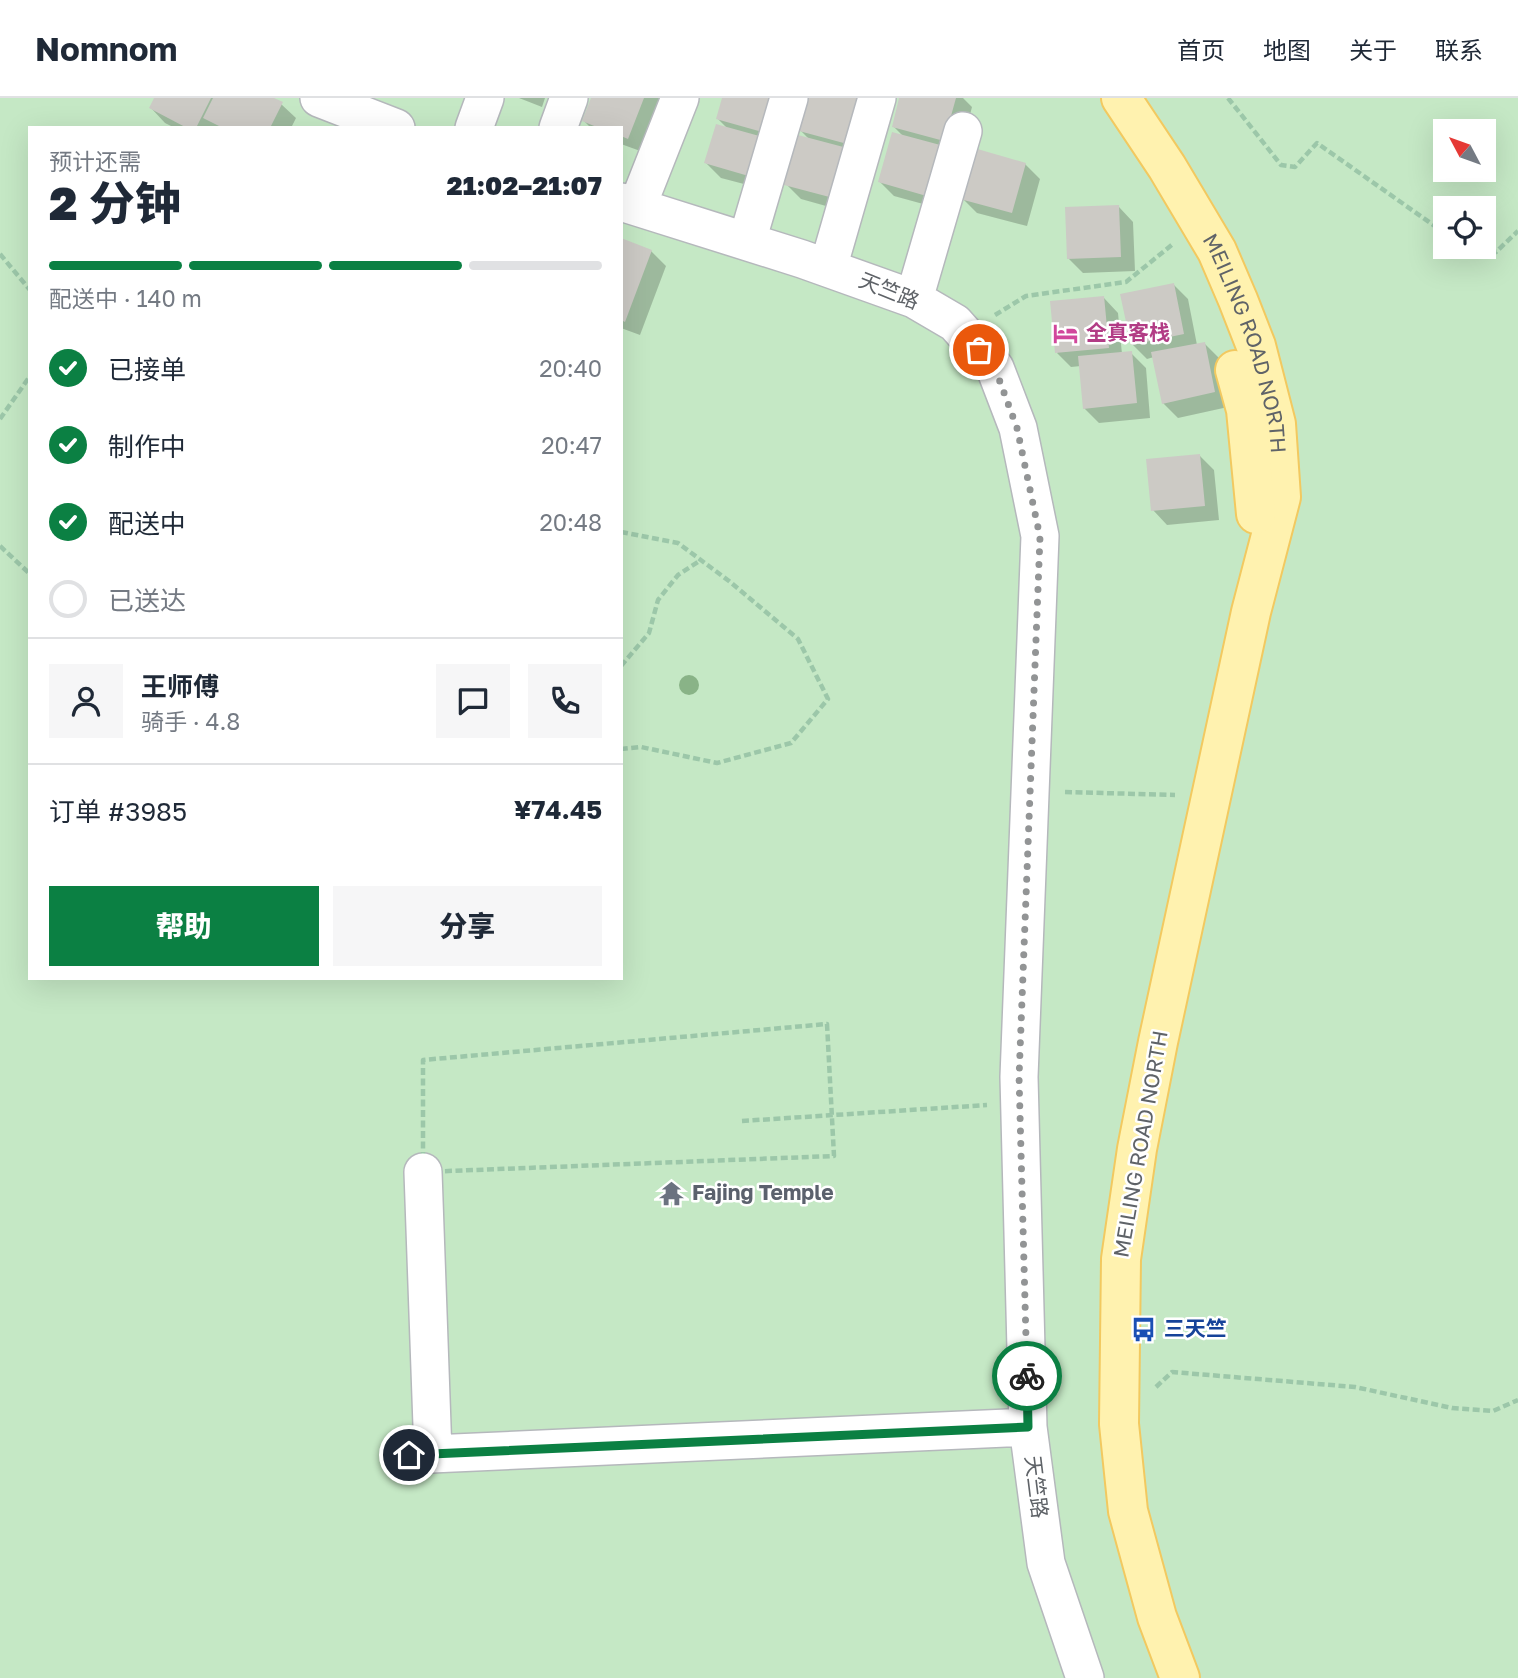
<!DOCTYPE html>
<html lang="zh">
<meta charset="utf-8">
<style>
body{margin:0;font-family:"Golos Text","Noto Sans SC",sans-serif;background:#f6f6f7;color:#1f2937;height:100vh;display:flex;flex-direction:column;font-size:26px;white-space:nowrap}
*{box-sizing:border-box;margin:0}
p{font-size:23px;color:#747a83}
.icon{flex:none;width:38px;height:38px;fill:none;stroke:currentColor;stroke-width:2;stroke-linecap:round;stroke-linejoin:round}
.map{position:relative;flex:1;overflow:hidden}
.panel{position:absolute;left:28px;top:28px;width:595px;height:854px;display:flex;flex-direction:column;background:#fff;border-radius:0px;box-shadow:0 7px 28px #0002}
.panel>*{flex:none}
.needle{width:46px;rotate:311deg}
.buttons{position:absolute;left:1433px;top:21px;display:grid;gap:14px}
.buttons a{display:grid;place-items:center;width:63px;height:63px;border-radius:0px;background:#fff;box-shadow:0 7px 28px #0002;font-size:35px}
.pin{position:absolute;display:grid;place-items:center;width:60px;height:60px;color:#fff;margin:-30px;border:4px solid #fff;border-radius:50%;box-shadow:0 2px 7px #0007}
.courier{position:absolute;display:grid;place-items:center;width:70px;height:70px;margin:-35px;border:5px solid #0b8043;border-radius:50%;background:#fff;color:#222;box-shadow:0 2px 9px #0007}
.overview em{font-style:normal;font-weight:800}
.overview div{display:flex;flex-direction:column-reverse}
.overview{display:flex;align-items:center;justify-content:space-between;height:119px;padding:0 21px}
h1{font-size:46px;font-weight:800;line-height:52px}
.bar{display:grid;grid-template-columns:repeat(4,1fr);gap:10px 7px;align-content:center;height:84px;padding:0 21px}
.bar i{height:9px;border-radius:5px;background:#e0e1e3}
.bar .selected{background:#0b8043}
.bar p{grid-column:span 4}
.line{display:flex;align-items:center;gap:18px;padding:0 21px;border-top:2px solid #e0e1e3}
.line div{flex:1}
.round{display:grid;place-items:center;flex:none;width:74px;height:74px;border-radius:0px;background:#f6f6f7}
ol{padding:0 21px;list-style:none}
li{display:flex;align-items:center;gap:21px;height:77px}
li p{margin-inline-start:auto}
li .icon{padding:7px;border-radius:50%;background:#0b8043;color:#fff;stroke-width:4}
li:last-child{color:#747a83}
li i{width:38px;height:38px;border:4px solid #e0e1e3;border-radius:50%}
.button{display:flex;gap:14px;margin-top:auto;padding:14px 21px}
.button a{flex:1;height:80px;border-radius:0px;background:#0b8043;color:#fff;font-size:28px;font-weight:800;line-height:80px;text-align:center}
.button a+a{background:#f6f6f7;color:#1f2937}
header{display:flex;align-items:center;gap:42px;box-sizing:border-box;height:98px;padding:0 35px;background:#fff;border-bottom:2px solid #e0e1e3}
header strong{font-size:33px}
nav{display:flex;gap:38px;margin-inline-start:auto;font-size:24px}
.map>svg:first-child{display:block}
.green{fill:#c5e8c5;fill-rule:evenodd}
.shadow{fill:#0003}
.building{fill:#cccac5}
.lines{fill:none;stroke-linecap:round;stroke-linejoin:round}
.minor-casing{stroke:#b5b8bc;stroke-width:40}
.major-casing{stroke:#f2c960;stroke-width:42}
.path{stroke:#9cc7a9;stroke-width:4.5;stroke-dasharray:7 3.5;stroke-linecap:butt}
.minor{stroke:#fff;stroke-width:37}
.major{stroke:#fff2af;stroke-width:38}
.tree{fill:#89b387}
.done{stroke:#929495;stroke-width:7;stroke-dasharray:0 12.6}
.route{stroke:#0b8043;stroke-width:9}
.labels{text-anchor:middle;stroke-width:5;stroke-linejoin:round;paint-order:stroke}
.street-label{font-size:21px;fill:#5f6368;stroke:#fff}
.hotel-label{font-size:21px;font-weight:bold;fill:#b23c85;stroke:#fff;text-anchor:start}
.worship-label{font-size:21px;font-weight:bold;fill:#5b616d;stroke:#fff;text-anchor:start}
.transit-label{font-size:21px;font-weight:bold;fill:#164399;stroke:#fff;text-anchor:start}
</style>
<header>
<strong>Nomnom</strong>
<nav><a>首页</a><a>地图</a><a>关于</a><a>联系</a></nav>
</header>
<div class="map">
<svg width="1518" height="1580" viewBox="0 0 1518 1580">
<rect width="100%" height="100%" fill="#f1efe8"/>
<path class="green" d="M0,0H1518V1580H0ZM30,30H621V880H30ZM1446,33H1484V72H1446ZM1446,110H1484V149H1446Z"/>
<path class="shadow" d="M156,0H270L281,6L296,20L291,30H175L165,25L151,10Z
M519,0H545L542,9Z
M593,0H663L643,54L621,46V30H591L584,23Z
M724,0H795L767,92L721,80L706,65L729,32L718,21Z
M809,0H865L851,115L801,101L786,86L809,41L800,32Z
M901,0H963L972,9L945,112L894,98L880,84L904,39L894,29Z
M1025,66L1040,81L1027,128L977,115L962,100Z
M1119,109L1133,124L1135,173L1083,175L1068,160Z
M621,142L651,153L666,168L640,237L621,230Z
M1173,186L1188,201L1197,247L1204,245L1219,260L1228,309L1178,320L1163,305L1154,259L1147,261L1132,246Z
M1104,200L1118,215L1122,256L1131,255L1146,270L1150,320L1099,325L1084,310L1081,268L1071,269L1057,255Z
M1200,358L1214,372L1219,422L1167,427L1153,412Z"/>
<path class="building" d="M154,0H211L196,30H187L149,10Z
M213,0H274L283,4L270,30H223L203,20Z
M591,0H644L628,41L621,38V30H599L582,23Z
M722,0H778L769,36L716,21Z
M807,0H864L851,47L799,33Z
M899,0H956L944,43L892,29Z
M716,26L763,39L752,79L704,65Z
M892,34L944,48L930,99L878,84Z
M798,37L851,51L837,101L784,87Z
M974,50L1026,65L1012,115L960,101Z
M1119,107L1121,159L1067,161L1065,109Z
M621,140L652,152L625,224L621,222Z
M1174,185L1184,236L1131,247L1120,196Z
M1104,198L1109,250L1055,255L1050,203Z
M1205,244L1215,294L1162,306L1151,254Z
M1132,253L1137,305L1083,311L1078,258Z
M1200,356L1205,408L1151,413L1146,361Z"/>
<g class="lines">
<defs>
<path id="minor" d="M319,0L396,30
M474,30L485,0
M558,30L569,0
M621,104L802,161L914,201L955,225L995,270L1018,330L1040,438L1019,979L1028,1329L1046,1465L1085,1580
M637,109L680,0
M747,143L789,0
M828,170L877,0
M914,201L963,33
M423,1074L433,1356
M409,1357L1028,1329"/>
<g id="major">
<path id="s1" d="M1121,0L1167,69L1217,153L1238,202L1256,248L1276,326L1281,399L1251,514L1158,944L1137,1051L1121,1161L1119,1326L1128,1413L1157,1519L1180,1580"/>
<path d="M1235,272L1246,312L1256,416"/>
</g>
</defs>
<use href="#minor" class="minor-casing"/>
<use href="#major" class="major-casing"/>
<path class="path" d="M1228,0L1281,67L1295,69L1317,45L1446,136
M1480,149L1496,154L1518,133
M0,156L30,192
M995,217L1026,198L1126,184L1173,146
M0,321L30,278
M621,434L678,445L729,483L798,541L828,601L791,645L717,665L641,649L621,651
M0,448L30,476
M621,568L649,535L658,502L678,477L701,462
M1065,694L1175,697
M827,926L834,1058L423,1074V962Z
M742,1023L987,1007
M1156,1289L1172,1274L1355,1289L1452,1310L1493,1313L1518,1302"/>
<use href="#minor" class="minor"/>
<use href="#major" class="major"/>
</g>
<circle class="tree" cx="689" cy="587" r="10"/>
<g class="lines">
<path class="done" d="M979,252L995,270L1017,330L1040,439L1019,979L1027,1278"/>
<path class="route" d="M409,1357L1028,1329L1027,1278"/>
</g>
<defs>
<symbol id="hotel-bare" viewBox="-9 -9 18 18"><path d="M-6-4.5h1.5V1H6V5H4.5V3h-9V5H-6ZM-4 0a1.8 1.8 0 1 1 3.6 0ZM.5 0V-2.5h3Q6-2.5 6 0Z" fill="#d1479c" stroke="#fff" stroke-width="2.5" paint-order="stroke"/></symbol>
<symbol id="temple-bare" viewBox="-9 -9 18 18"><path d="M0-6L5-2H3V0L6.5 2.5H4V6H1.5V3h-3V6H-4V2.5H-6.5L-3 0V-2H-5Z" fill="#6b7280" stroke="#fff" stroke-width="2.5" paint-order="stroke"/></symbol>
<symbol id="bus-bare" viewBox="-9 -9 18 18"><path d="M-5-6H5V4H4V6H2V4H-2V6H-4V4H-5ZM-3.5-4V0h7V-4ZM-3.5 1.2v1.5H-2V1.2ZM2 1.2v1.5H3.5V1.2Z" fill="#1a4fb4" stroke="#fff" stroke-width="2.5" paint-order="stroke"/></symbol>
</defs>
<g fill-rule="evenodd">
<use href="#hotel-bare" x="1048" y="218" width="35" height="35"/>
<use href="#temple-bare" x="654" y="1078" width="35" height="35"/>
<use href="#bus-bare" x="1126" y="1214" width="35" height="35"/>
</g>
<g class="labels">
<g class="street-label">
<text transform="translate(889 193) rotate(22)" y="7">天竺路</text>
<text dy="7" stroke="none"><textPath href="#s1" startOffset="278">MEILING ROAD NORTH</textPath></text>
<text transform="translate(1141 1046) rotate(-80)" y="7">MEILING ROAD NORTH</text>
<text transform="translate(1036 1389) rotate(83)" y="7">天竺路</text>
</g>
<g class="hotel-label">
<text x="1086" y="242">全真客栈</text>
</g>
<g class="worship-label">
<text x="692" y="1102">Fajing Temple</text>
</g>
<g class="transit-label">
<text x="1164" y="1238">三天竺</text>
</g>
</g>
</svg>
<div class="buttons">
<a><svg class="needle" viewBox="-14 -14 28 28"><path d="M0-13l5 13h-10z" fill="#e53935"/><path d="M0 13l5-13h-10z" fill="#747a83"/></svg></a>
<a><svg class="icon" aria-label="locate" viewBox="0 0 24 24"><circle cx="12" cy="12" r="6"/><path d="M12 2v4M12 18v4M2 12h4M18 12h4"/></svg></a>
</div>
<div class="pin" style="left:979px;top:252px;background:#ea580c"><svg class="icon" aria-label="bag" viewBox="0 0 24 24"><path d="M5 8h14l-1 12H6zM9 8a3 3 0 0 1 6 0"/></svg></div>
<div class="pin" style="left:409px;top:1357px;background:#1f2937"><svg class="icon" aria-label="home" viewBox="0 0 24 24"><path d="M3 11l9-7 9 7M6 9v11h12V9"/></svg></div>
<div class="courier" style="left:1027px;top:1278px"><svg class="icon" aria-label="bike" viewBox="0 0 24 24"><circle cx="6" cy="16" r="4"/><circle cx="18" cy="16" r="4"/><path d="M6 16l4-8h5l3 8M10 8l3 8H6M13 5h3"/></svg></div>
<section class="panel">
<div class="overview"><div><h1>2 分钟</h1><p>预计还需</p></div><em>21:02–21:07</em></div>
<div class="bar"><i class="selected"></i><i class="selected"></i><i class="selected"></i><i></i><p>配送中 · 140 m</p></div>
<ol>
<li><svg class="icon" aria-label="check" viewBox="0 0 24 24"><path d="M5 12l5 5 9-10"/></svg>已接单<p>20:40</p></li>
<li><svg class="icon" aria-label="check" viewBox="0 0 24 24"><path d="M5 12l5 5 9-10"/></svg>制作中<p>20:47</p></li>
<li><svg class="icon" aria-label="check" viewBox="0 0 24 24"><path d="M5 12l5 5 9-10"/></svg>配送中<p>20:48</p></li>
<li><i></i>已送达</li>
</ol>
<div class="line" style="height:126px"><a class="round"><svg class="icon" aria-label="person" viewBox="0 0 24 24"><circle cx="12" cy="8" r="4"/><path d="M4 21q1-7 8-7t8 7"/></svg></a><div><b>王师傅</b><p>骑手 · 4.8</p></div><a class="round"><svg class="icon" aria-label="chat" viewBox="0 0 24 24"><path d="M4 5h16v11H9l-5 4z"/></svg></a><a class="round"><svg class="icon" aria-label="phone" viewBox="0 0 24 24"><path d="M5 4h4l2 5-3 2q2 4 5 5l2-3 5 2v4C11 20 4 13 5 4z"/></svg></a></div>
<div class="line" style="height:91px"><div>订单 #3985</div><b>¥74.45</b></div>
<div class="button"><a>帮助</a><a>分享</a></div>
</section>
</div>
